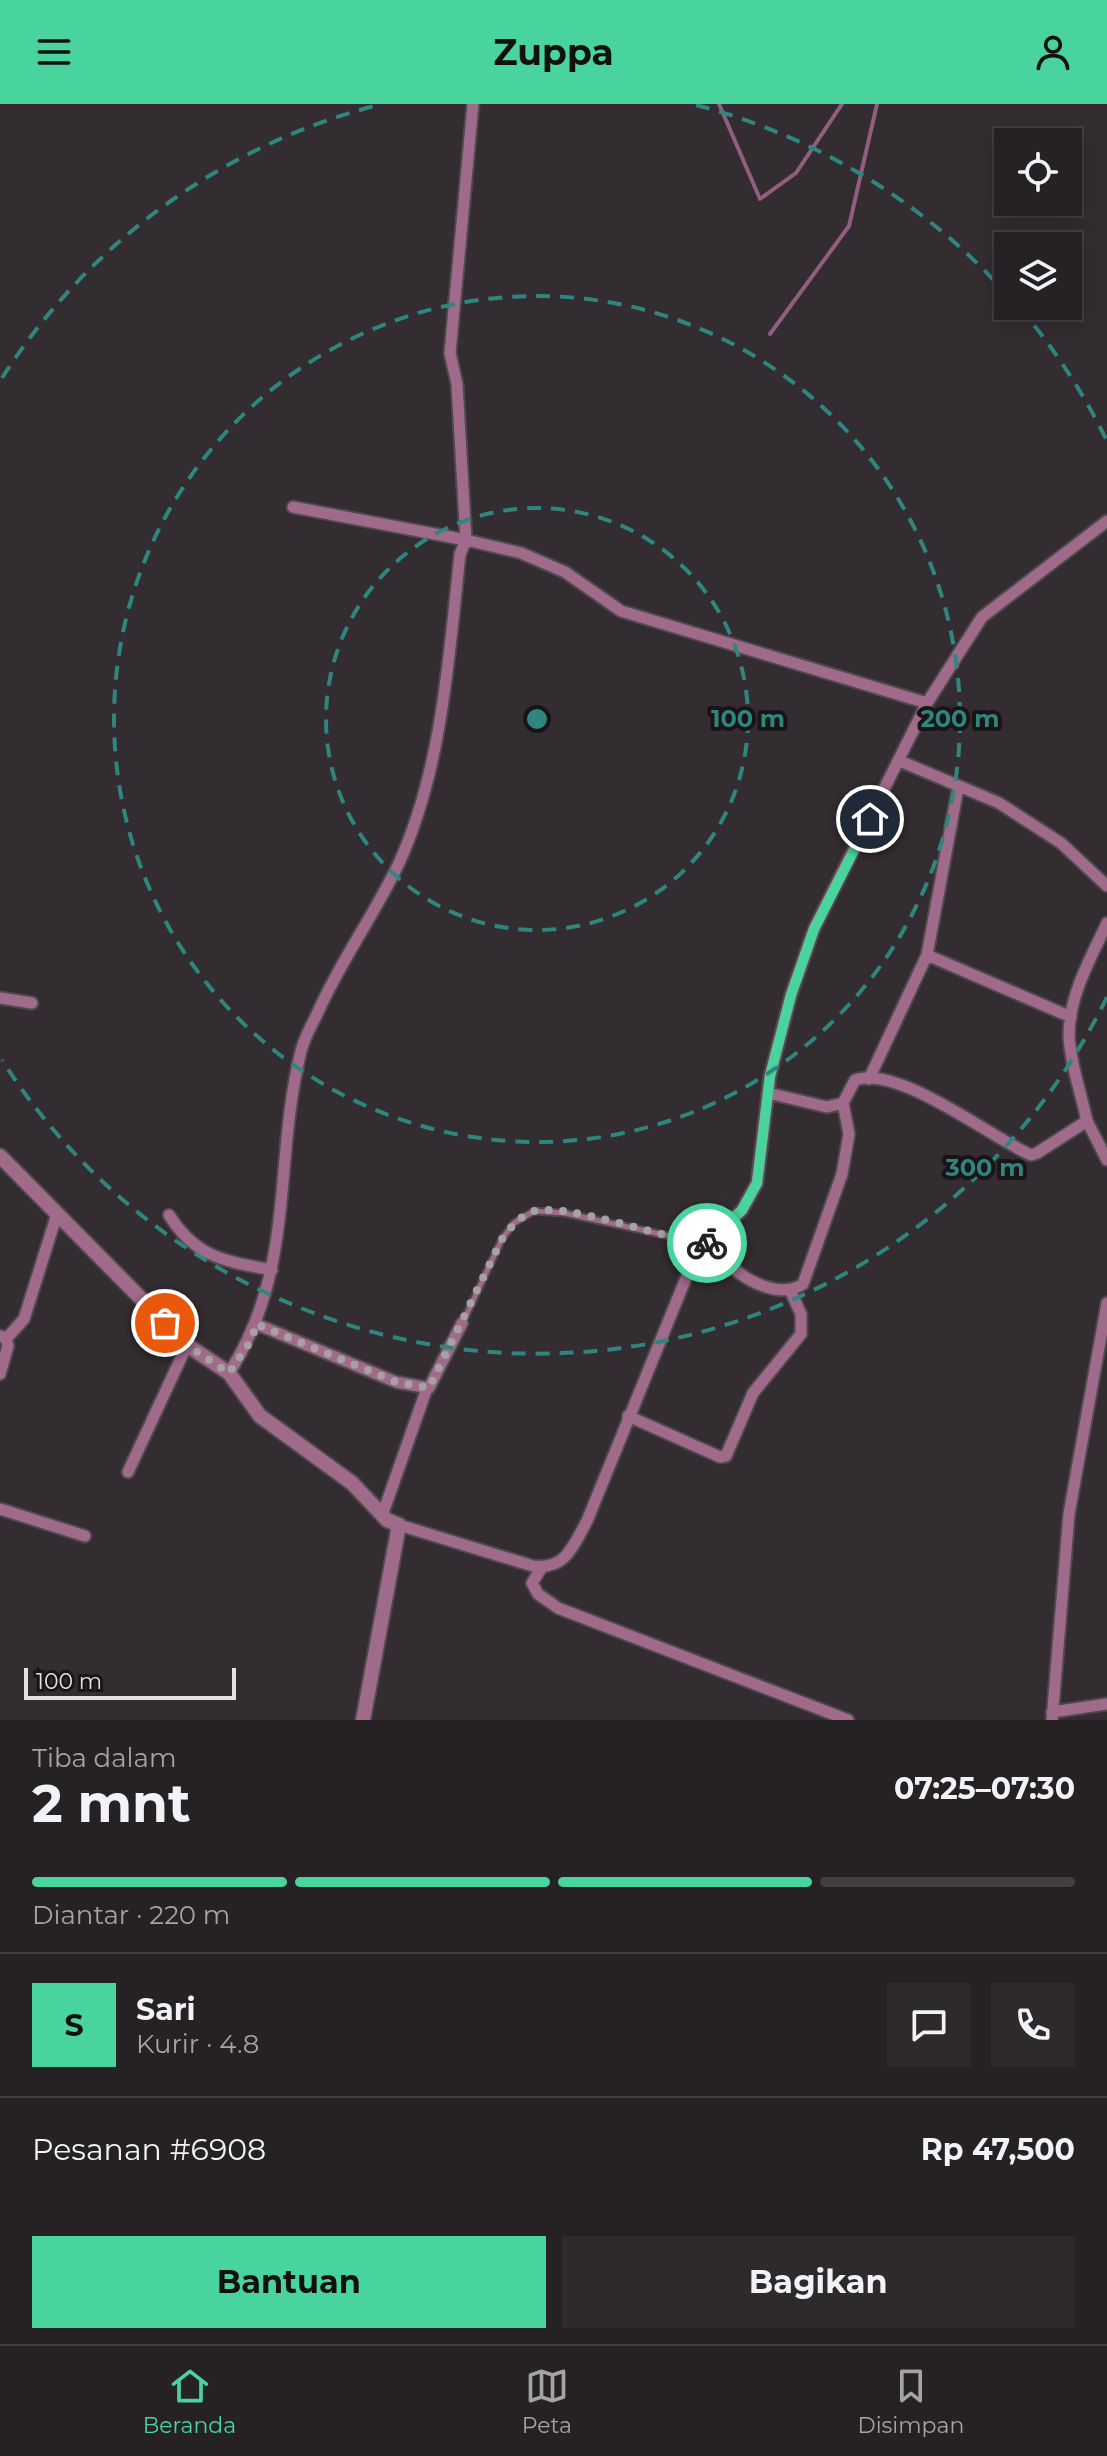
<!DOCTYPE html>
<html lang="id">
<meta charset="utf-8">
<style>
body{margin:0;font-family:Montserrat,sans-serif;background:#2e292c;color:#f1f3f6;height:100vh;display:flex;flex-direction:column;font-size:30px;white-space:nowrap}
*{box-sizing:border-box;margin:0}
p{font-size:26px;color:#a4a3a6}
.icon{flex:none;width:44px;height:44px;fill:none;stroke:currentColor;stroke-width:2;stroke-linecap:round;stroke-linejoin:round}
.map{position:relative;height:1616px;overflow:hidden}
.sheet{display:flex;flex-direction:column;background:#262124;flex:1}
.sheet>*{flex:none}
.controls{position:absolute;left:994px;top:24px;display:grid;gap:16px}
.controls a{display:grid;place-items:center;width:88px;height:88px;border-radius:0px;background:#262124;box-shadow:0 4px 20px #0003,0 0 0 2px #423e41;font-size:40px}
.scale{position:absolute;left:24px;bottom:20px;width:212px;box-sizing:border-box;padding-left:8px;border:4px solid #e5e0e2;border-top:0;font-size:22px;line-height:28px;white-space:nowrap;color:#e5e0e2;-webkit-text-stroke:6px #191517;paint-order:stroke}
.pin{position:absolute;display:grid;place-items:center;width:68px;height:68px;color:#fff;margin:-34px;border:4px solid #fff;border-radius:50%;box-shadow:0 2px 8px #0007}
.courier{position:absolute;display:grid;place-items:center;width:80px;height:80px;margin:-40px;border:6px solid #49d49d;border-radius:50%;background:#fff;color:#222;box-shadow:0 2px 10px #0007}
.headline em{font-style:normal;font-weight:700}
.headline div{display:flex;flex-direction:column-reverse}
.headline{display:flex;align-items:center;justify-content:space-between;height:136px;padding:0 32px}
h1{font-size:52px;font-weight:700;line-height:60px}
.bar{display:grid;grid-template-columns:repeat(4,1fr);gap:12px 8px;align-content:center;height:96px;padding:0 32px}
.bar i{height:10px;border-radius:6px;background:#423e41}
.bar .current{background:#49d49d}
.bar p{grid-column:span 4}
.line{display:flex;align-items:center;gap:20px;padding:0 32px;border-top:2px solid #423e41}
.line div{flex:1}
.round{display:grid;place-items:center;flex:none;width:84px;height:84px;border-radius:0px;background:#2e292c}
.cta{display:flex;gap:16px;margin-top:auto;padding:16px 32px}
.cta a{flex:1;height:92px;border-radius:0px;background:#49d49d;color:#111;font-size:32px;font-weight:700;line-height:92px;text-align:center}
.cta a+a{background:#2e292c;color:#f1f3f6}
header{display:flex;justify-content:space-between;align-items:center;height:104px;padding:0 32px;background:#49d49d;color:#111;font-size:36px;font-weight:700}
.menu{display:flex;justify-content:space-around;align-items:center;height:112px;border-top:2px solid #423e41;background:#262124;font-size:22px;color:#a4a3a6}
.menu a{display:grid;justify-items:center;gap:4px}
.menu .current{color:#49d49d}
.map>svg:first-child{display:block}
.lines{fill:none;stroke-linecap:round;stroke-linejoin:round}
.stream{stroke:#915e7f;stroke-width:4}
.service-casing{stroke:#4f494c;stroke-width:9}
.minor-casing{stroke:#4f494c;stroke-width:15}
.tertiary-casing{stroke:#4f494c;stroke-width:18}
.service{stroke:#a06b8b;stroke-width:5}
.minor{stroke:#a06b8b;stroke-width:11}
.tertiary{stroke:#a06b8b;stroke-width:14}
.done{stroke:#a7a1a4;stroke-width:8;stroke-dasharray:0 14.4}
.route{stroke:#49d49d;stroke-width:10}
.ring{fill:none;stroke:#2f867f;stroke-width:4;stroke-dasharray:14 10}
.centre{fill:#2f867f;stroke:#191517;stroke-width:4}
.ring-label{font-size:24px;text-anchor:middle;font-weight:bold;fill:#2f867f;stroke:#191517;stroke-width:8;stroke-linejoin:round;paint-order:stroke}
</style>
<header><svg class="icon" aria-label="menu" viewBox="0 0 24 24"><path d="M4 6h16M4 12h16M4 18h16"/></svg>Zuppa<svg class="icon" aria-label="person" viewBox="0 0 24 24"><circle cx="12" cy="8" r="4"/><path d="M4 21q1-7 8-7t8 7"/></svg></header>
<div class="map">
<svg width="1107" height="1616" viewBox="0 0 1107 1616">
<rect width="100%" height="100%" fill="#332c30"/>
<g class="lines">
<path class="stream" d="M719,0L760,95L796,69L842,0
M770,230L849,122L877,0"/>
<defs>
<path id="service" d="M463,1218L502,1135L514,1119L534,1107L564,1109L706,1140"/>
<path id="minor" d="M293,403L466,436L457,280L450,249L473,0
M927,599L982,513L1107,417
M900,657L999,699L1061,739L1107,782
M927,851L1071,913
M0,894L32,899
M869,975L927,851L958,684
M768,989L827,1003L843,999L855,976C899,961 990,1033 1031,1051L1037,1049L1087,1017C1081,989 1070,958 1069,931C1069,891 1091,854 1107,819
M1087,1017L1107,1056
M169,1111C196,1154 225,1157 272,1166
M711,1137C722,1164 774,1200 803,1180L842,1070L849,1030L843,999
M256,1220L396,1278L429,1284L462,1219
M6,1235L24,1215L57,1110
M229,1269C296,1165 273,1060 301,947C304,934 312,921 318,908C341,856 375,810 399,759C442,665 449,552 460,450L466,436L521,449L565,468L621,507L927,599L814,825L791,891L770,972L757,1079L742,1106L707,1140L686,1174L587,1417C573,1442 566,1466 533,1462L399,1421
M0,1270L8,1242L6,1235L1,1232
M628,1312L720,1353L726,1352L753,1289L801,1230V1210L790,1186
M128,1368L187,1241
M0,1405L85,1432
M383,1409L427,1284
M542,1463L532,1479L538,1490L558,1504L848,1616
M1052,1608L1107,1600
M1052,1616L1069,1410L1107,1199"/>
<path id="tertiary" d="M0,1052L187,1241L229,1269L260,1312L352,1379L387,1416L399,1421L363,1616"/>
</defs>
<use href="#service" class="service-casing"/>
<use href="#minor" class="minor-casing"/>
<use href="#tertiary" class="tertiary-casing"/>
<use href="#service" class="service"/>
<use href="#minor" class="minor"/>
<use href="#tertiary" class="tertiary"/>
</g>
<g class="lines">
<path class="done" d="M165,1219L187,1241L229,1269L252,1235L256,1220L396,1278L429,1284L502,1135C510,1124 521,1110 535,1107C570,1099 666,1136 707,1139"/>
<path class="route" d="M707,1139L742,1106L757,1079L770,972L791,891L814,825L870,715"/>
</g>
<g class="ring">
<circle cx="537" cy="615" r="211"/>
<circle cx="537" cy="615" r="423"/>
<path d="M1107 893A634 634 0 0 1 2 956M2 274A634 634 0 0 1 378 1M696 1A634 634 0 0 1 1004 187M1019 203A634 634 0 0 1 1107 337"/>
</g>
<circle cx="537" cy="615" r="12" class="centre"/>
<g class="ring-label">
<text x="748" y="623">100 m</text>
<text x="960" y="623">200 m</text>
<text x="985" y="1072">300 m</text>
</g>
</svg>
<div class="controls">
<a><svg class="icon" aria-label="locate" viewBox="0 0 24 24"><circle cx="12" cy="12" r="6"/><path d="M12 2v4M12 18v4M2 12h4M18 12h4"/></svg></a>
<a><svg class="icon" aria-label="layers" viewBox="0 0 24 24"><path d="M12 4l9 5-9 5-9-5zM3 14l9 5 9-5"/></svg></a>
</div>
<div class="scale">100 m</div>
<div class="pin" style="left:165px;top:1219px;background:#ea580c"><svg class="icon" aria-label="bag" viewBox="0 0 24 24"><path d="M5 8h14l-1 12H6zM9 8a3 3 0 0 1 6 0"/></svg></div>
<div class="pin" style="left:870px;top:715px;background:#1f2937"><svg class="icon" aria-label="home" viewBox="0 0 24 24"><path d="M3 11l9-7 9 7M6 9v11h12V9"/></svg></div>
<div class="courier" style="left:707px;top:1139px"><svg class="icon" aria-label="bike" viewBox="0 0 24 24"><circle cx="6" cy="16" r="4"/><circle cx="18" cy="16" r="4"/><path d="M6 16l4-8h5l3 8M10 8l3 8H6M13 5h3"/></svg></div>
</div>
<section class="sheet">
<div class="headline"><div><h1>2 mnt</h1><p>Tiba dalam</p></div><em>07:25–07:30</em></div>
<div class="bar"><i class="current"></i><i class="current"></i><i class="current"></i><i></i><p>Diantar · 220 m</p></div>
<div class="line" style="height:144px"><b class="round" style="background:#49d49d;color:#111">S</b><div><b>Sari</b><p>Kurir · 4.8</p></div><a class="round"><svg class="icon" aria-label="chat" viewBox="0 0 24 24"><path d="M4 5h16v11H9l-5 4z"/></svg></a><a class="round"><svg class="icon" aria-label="phone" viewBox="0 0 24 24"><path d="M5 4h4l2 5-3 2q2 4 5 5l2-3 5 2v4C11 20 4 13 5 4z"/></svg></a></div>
<div class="line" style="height:104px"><div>Pesanan #6908</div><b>Rp 47,500</b></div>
<div class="cta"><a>Bantuan</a><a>Bagikan</a></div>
</section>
<nav class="menu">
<a class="current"><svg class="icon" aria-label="home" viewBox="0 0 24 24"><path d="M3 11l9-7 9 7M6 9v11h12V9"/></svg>Beranda</a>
<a><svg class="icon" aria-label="map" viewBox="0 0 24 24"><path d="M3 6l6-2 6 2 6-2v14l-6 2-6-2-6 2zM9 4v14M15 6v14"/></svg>Peta</a>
<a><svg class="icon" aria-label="saved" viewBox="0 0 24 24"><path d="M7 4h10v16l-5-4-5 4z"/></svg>Disimpan</a>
</nav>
